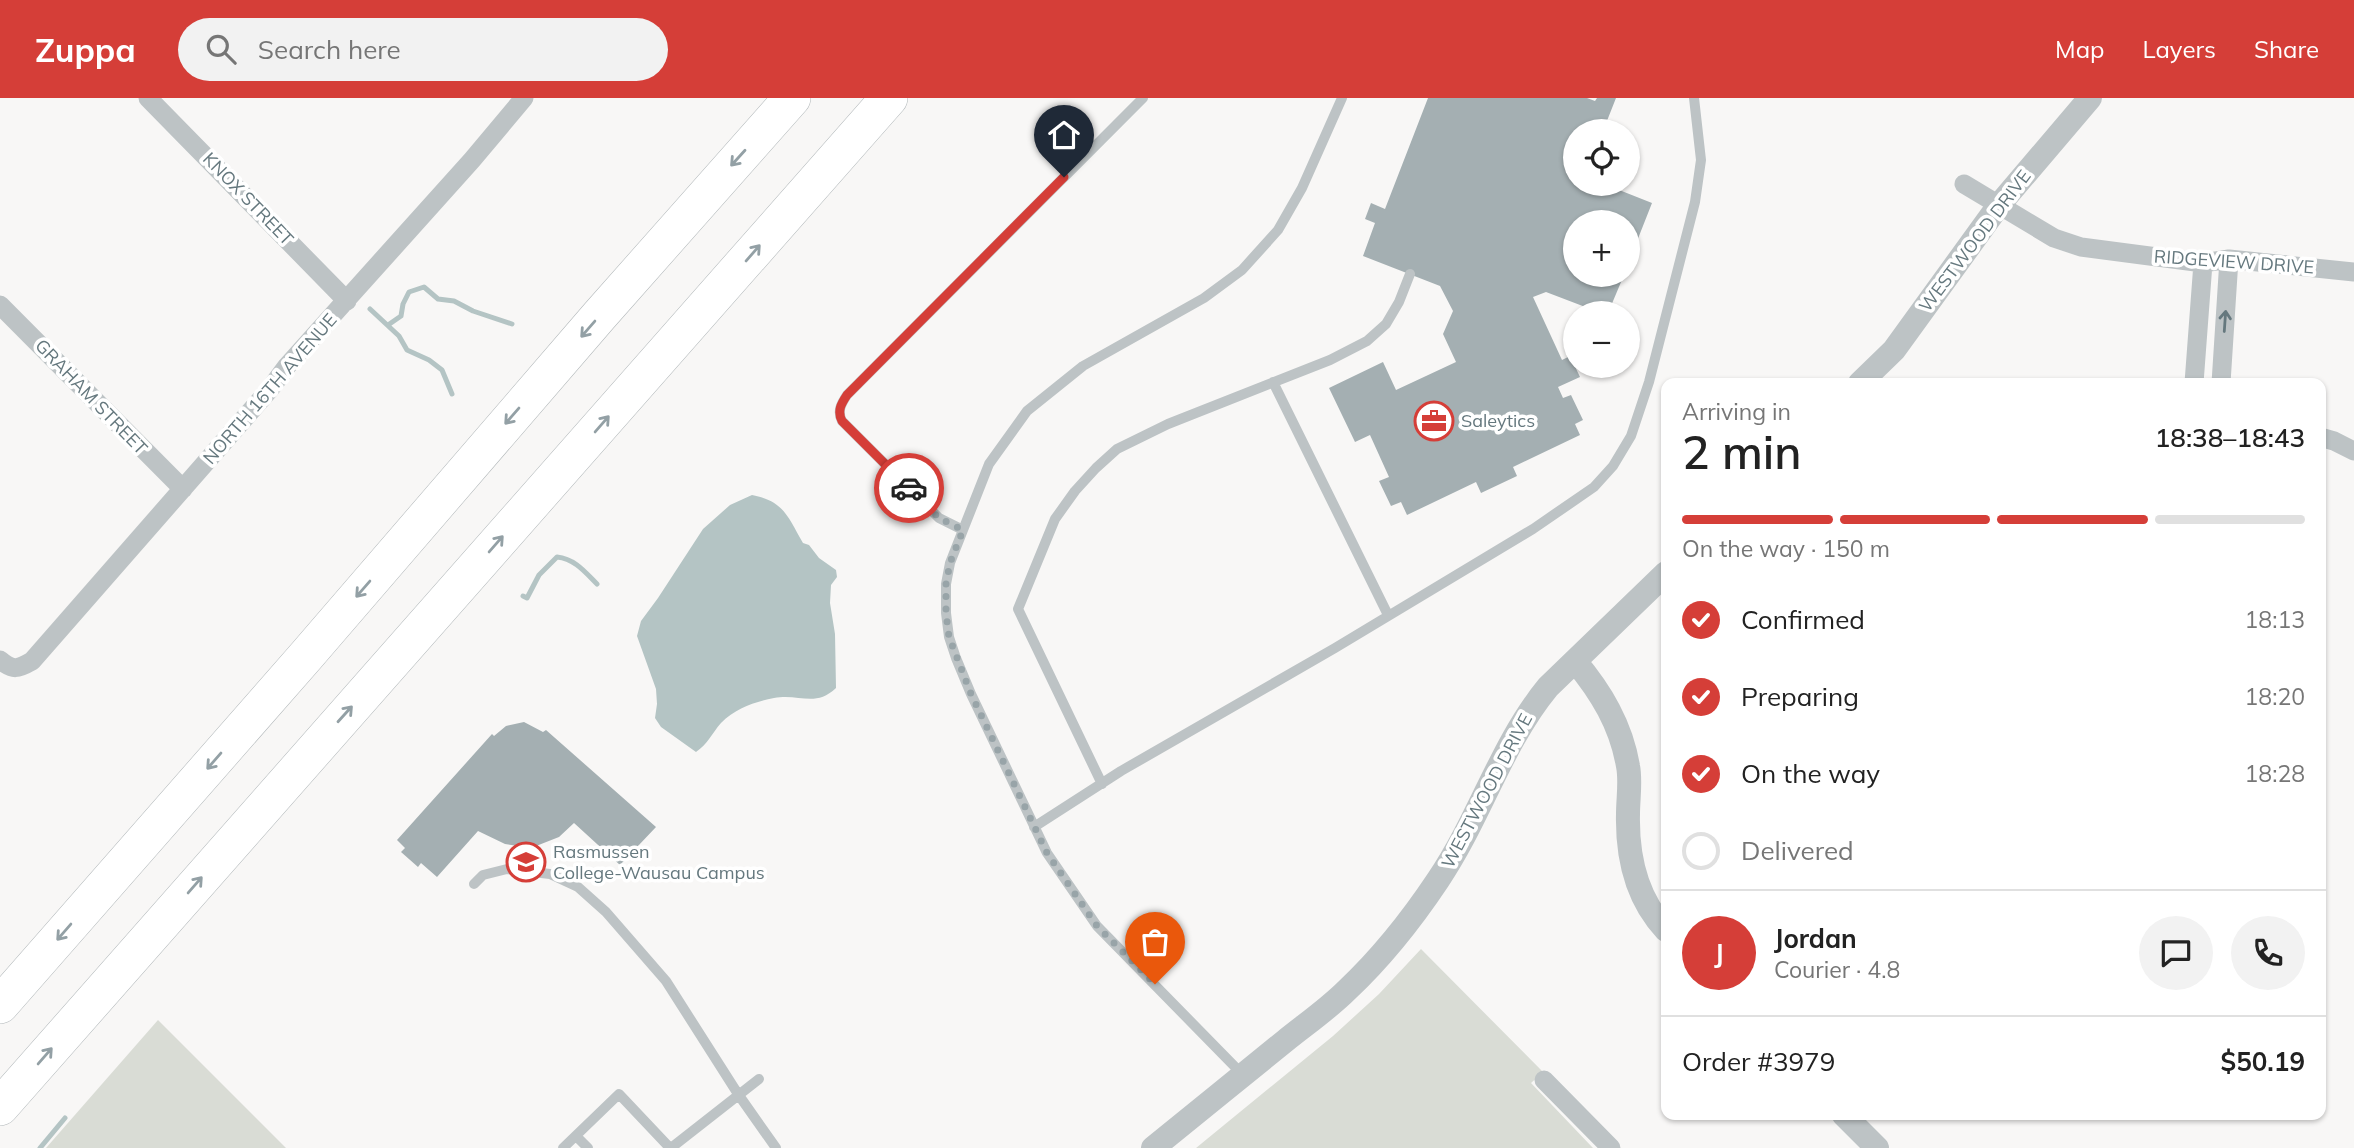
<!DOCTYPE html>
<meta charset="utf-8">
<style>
body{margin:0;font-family:Mulish,sans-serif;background:#f2f2f2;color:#222;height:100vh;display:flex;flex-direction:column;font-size:26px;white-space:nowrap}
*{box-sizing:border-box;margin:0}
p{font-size:23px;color:#767676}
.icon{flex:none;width:38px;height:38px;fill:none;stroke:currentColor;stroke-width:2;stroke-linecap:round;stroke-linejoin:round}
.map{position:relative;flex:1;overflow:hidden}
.panel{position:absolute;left:1661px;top:280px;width:665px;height:742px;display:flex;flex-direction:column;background:#fff;border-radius:14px;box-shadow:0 2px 5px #0004}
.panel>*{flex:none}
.controls{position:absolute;left:1563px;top:21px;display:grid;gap:14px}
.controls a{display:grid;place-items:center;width:77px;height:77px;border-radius:50%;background:#fff;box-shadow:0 2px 5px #0004;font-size:35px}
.pin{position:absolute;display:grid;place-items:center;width:60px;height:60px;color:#fff;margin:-72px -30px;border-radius:50% 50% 50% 0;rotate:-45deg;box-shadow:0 0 7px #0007}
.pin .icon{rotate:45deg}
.courier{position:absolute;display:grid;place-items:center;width:70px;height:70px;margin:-35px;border:5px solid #d53e38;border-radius:50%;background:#fff;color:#222;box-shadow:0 2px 9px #0007}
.overview em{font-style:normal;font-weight:600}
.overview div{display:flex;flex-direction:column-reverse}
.overview{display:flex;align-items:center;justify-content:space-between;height:119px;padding:0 21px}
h1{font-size:46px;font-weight:600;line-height:52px}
.bar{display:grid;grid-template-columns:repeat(4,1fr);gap:10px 7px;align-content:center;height:84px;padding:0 21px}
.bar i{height:9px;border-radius:5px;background:#e0e0e0}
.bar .selected{background:#d53e38}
.bar p{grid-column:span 4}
.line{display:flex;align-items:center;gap:18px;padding:0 21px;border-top:2px solid #e0e0e0}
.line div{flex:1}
.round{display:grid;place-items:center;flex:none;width:74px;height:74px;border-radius:37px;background:#f2f2f2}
ol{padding:0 21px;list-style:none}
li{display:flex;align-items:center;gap:21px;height:77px}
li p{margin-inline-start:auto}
li .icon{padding:7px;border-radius:50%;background:#d53e38;color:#fff;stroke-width:4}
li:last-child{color:#767676}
li i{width:38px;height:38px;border:4px solid #e0e0e0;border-radius:50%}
header{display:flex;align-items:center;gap:42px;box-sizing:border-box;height:98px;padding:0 35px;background:#d53e38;color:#fff}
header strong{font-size:33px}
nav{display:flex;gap:38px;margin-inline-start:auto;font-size:24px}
.search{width:490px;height:63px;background:#f2f2f2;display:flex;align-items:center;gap:18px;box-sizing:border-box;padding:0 24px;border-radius:38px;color:#767676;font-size:26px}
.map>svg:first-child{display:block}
.green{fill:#d9dcd5}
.water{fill:#b4c4c4}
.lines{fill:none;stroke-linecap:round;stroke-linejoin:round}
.stream{stroke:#b4c4c4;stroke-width:5}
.building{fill:#a4afb2}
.motorway-casing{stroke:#b1b7b9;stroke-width:38}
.service{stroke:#bdc3c5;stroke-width:10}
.minor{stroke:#bdc3c5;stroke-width:19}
.tertiary{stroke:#bdc3c5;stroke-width:24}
.motorway{stroke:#fff;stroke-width:37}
.oneway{stroke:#93a0a5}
.oneway2{stroke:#65787e}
.done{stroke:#98a4a8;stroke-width:7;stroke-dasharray:0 12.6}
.route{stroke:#d53e38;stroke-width:9}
.labels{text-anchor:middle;stroke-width:7;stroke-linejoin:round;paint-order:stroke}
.street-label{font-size:18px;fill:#65787e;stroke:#fff}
.poi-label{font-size:18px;fill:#65787e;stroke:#fff;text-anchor:start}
</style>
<header>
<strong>Zuppa</strong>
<div class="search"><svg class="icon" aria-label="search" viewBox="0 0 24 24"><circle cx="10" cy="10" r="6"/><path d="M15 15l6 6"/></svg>Search here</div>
<nav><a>Map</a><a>Layers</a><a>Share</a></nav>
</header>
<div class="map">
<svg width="2354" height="1050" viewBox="0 0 2354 1050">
<rect width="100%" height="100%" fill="#f8f7f6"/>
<path class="green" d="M1421,851L1543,974L1531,985L1593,1050H1196L1333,938L1379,896Z
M158,922L286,1050H46Z"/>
<path class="water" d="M752,397C784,403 788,419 803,445L809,447L819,460L836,472L837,479L831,487L830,505L835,536L836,590C815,610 799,595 774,600C754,604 736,610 721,625C712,635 708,646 696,654L661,629L655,620L657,606L656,591L637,538L641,523L658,500L703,431L730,407Z"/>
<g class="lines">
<path class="stream" d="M370,211L399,238L407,252L429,262L442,272L452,296
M388,227L401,218L403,206L409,194L424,189L438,201L454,203L473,213L512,226
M523,498L527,500L539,477L557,459C575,461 585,474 597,486
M40,1050L65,1020"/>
</g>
<path class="building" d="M1428,0H1587L1595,3L1597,0H1616L1603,33H1575V86H1604L1652,105L1628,166V124H1575V177H1624L1608,215H1601L1546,194L1533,199L1562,262L1570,258L1580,279L1558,289L1563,300L1571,297L1583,322L1575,326L1580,337L1513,369L1517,378L1481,395L1476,384L1407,417L1401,404L1391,408L1379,383L1389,379L1370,337L1355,344L1329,290L1383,264L1396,292L1456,264L1443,236L1453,213L1440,188L1363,158L1375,125L1365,121L1371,105L1385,111Z
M524,624L543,634L546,632L656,729L620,767L574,725L559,739L531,750L505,746L478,733L437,779L421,765L418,769L401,754L405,750L397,742L492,636L494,638L506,628Z"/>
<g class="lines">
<defs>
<path id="motorway" d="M0,907L306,558L599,218L792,0
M0,1009L889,0"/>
</defs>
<use href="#motorway" class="motorway-casing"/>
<path class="service" d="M1273,284L1388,517
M963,432L939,420L842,323C837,313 841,306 847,297L1143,0
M1102,686L1018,511L1055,421L1075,393L1096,370L1117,351L1168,326L1330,262L1367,243L1386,226L1399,204L1410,176
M1034,729L1121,673L1335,550L1533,431L1594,389L1613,368L1631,338L1649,284L1695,104L1701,62L1694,0
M474,786L483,777L507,771L550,776L578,789L606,814L666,883L738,996L776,1050
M1242,976L1097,828L1047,755L971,596L956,560L949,539L946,515V486L950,465L989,366L1027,313L1083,268L1204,200L1242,172L1278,132L1302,90L1342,0
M576,1038L588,1050
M563,1050L619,996L670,1050
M671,1050L759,981"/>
<path class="minor" d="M148,0L347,203
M1964,86L2054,140L2081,149L2203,165L2229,161L2354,174
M0,207L183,391
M2194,285L2203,165
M2221,285L2229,161
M2320,339L2334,343L2354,353
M0,562C13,573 18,571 32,563L270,291L287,268L472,62L524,0
M1544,982L1611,1050"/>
<path class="tertiary" d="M1860,285L1894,252L1999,107L2090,0
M1575,563C1601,594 1621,627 1628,668C1631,683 1628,701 1628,716C1627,759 1636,800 1666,832
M1844,1017L1877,1050
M1153,1050C1197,1014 1241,979 1285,943C1306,926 1328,911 1347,892C1381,860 1412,821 1438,782C1480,720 1501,646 1548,589L1666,475"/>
<use href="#motorway" class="motorway"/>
</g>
<defs><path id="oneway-shaft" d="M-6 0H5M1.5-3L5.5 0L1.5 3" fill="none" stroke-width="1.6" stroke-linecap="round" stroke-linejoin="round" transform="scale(1.75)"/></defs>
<g class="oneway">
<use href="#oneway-shaft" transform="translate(738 60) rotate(132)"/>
<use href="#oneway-shaft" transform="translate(753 155) rotate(-49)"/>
<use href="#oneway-shaft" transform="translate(588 231) rotate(131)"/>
<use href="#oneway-shaft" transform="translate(512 318) rotate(131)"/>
<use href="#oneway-shaft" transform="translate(602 326) rotate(-49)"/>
<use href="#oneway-shaft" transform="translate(496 446) rotate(-49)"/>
<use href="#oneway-shaft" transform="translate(363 491) rotate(131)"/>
<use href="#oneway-shaft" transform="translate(345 616) rotate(-48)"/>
<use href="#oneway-shaft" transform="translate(214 663) rotate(131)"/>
<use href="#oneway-shaft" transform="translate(195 787) rotate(-49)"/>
<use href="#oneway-shaft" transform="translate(64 834) rotate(131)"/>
<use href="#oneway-shaft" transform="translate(45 958) rotate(-49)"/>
</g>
<use class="oneway2" href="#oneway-shaft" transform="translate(2225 223) rotate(-86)"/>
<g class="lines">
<path class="done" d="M909,390L939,420L963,432L950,465L946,486V515L949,539L971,596L1047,755L1097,828L1155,886"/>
<path class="route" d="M909,390L842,323C837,313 841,306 847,297L1064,79"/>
</g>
<defs>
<symbol id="office-ring" viewBox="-11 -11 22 22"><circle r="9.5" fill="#fff" stroke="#d53e38" stroke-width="1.5"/><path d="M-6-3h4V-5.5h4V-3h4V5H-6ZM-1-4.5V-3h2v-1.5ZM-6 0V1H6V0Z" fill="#d53e38"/></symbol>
<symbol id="university-ring" viewBox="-11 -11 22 22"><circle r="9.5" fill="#fff" stroke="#d53e38" stroke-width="1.5"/><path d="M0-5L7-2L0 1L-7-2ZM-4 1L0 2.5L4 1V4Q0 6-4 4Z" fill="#d53e38"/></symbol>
</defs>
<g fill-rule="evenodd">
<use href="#office-ring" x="1412" y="301" width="44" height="44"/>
<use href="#university-ring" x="504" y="742" width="44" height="44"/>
</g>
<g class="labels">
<g class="street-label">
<text transform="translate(248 101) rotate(46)" y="6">KNOX STREET</text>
<text transform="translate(1975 143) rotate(-53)" y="6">WESTWOOD DRIVE</text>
<text transform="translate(2234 164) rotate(4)" y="6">RIDGEVIEW DRIVE</text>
<text transform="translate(270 291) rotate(-49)" y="6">NORTH 16TH AVENUE</text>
<text transform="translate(91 299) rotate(46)" y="6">GRAHAM STREET</text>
<text transform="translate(1487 693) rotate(-62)" y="6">WESTWOOD DRIVE</text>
</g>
<g class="poi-label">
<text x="1461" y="329">Saleytics</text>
<text x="553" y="760">Rasmussen<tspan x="553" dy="21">College-Wausau Campus</tspan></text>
</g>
</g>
</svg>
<div class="controls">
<a><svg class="icon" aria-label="locate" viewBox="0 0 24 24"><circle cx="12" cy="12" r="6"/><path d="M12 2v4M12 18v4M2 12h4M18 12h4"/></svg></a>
<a>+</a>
<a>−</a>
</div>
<div class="pin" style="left:1155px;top:886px;background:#ea580c"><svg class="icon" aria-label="bag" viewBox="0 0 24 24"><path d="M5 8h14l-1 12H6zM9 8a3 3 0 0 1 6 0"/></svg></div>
<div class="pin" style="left:1064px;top:79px;background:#1f2937"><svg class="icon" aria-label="home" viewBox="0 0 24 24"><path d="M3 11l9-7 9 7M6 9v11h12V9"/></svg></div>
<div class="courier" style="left:909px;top:390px"><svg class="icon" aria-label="car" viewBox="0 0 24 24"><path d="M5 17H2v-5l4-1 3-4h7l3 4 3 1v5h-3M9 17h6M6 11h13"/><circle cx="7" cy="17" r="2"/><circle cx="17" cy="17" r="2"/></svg></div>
<section class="panel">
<div class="overview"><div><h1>2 min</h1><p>Arriving in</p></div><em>18:38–18:43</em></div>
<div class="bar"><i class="selected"></i><i class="selected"></i><i class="selected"></i><i></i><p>On the way · 150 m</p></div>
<ol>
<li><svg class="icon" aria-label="check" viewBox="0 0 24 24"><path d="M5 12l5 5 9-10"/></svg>Confirmed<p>18:13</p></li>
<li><svg class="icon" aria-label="check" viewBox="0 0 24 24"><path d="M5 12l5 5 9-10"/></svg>Preparing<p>18:20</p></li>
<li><svg class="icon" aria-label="check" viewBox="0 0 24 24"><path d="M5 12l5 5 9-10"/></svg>On the way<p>18:28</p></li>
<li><i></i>Delivered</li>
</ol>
<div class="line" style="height:126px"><b class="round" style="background:#d53e38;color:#fff">J</b><div><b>Jordan</b><p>Courier · 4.8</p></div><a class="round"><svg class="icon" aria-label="chat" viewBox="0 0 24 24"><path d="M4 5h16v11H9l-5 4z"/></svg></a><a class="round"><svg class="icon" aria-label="phone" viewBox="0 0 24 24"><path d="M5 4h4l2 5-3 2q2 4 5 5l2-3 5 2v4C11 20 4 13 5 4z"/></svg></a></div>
<div class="line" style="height:91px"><div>Order #3979</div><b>$50.19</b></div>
</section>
</div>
